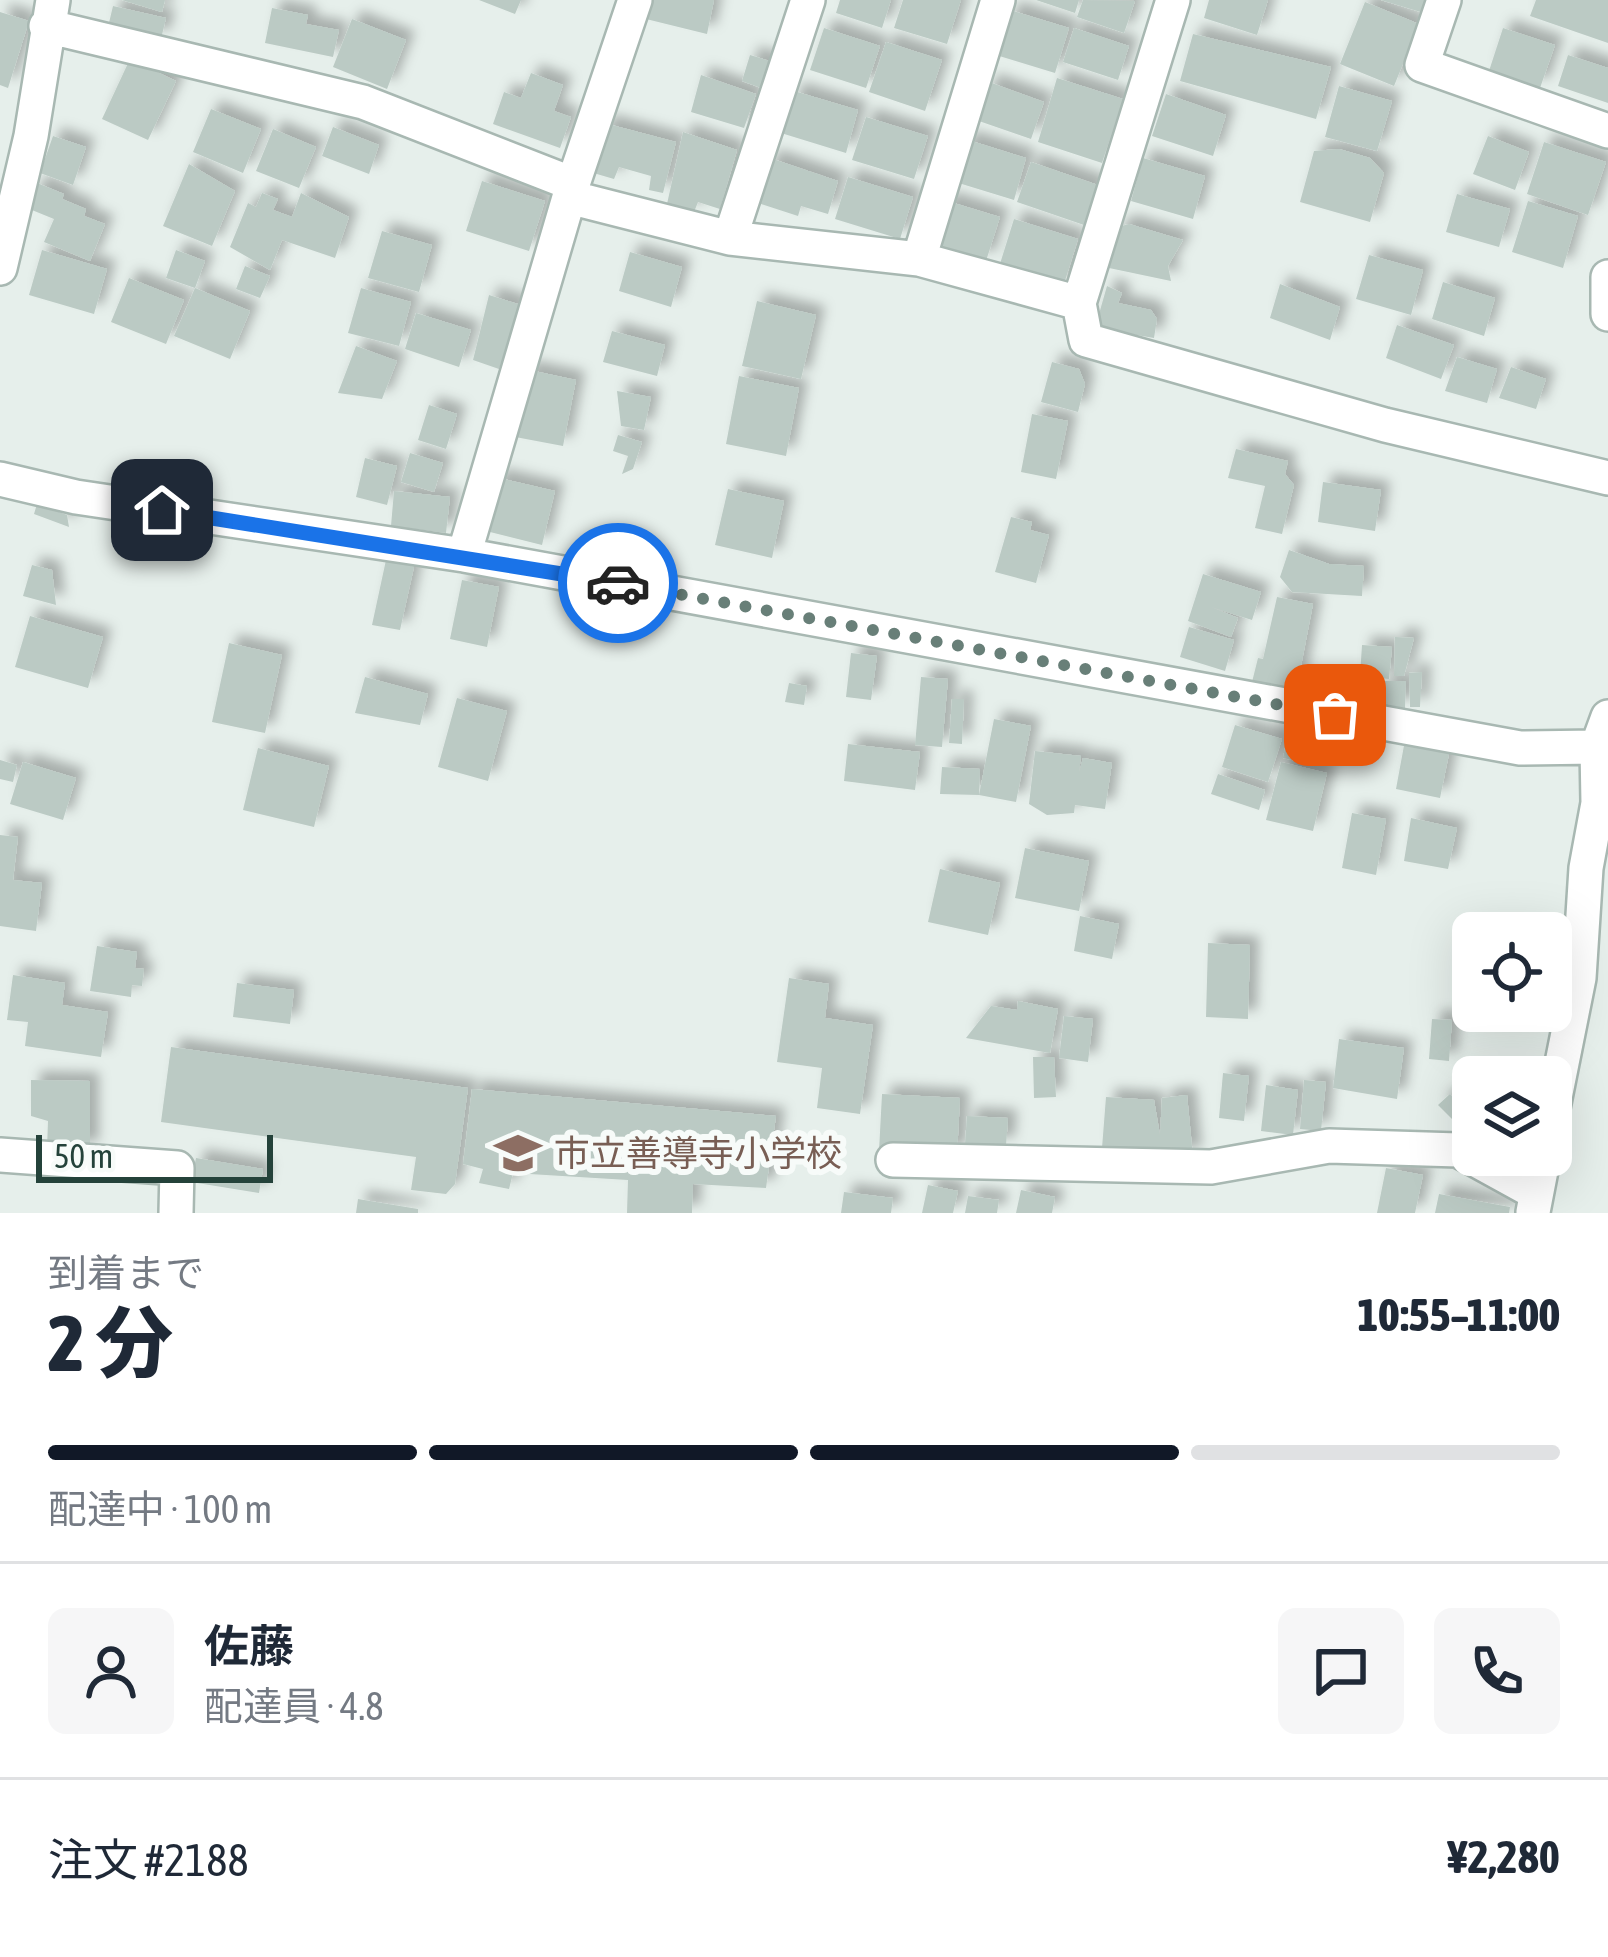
<!DOCTYPE html>
<html lang="ja">
<meta charset="utf-8">
<style>
body{margin:0;font-family:"Asap Condensed","Noto Sans JP",sans-serif;background:#f6f6f7;color:#1f2937;height:100vh;display:flex;flex-direction:column;font-size:45px;white-space:nowrap}
*{box-sizing:border-box;margin:0}
p{font-size:39px;color:#747a83}
.icon{flex:none;width:66px;height:66px;fill:none;stroke:currentColor;stroke-width:2;stroke-linecap:round;stroke-linejoin:round}
.map{position:relative;height:1213px;overflow:hidden}
.sheet{display:flex;flex-direction:column;background:#fff;flex:1}
.sheet>*{flex:none}
.fabs{position:absolute;left:1452px;top:912px;display:grid;gap:24px}
.fabs a{display:grid;place-items:center;width:120px;height:120px;border-radius:18px;background:#fff;box-shadow:0 12px 48px #0002;font-size:60px}
.scale{position:absolute;left:36px;bottom:30px;width:237px;box-sizing:border-box;padding-left:12px;border:6px solid #24423a;border-top:0;font-size:33px;line-height:42px;white-space:nowrap;color:#24423a;-webkit-text-stroke:9px #f7fbf9;paint-order:stroke}
.pin{position:absolute;display:grid;place-items:center;width:102px;height:102px;color:#fff;margin:-51px;border-radius:24px;box-shadow:0 6px 18px #0006}
.courier{position:absolute;display:grid;place-items:center;width:120px;height:120px;margin:-60px;border:9px solid #1a73e8;border-radius:50%;background:#fff;color:#222;box-shadow:0 3px 15px #0007}
.head em{font-style:normal;font-weight:800}
.head div{display:flex;flex-direction:column-reverse}
.head{display:flex;align-items:center;justify-content:space-between;height:204px;padding:0 48px}
h1{font-size:78px;font-weight:800;line-height:90px}
.bar{display:grid;grid-template-columns:repeat(4,1fr);gap:18px 12px;align-content:center;height:144px;padding:0 48px}
.bar i{height:15px;border-radius:9px;background:#e0e1e3}
.bar .on{background:#111827}
.bar p{grid-column:span 4}
.line{display:flex;align-items:center;gap:30px;padding:0 48px;border-top:3px solid #e0e1e3}
.line div{flex:1}
.round{display:grid;place-items:center;flex:none;width:126px;height:126px;border-radius:18px;background:#f6f6f7}
.map>svg:first-child{display:block}
.building{fill:#bbcac4;filter:url(#shadow)}
.lines{fill:none;stroke-linecap:round;stroke-linejoin:round}
.minor-casing{stroke:#a8b8b2;stroke-width:38}
.minor{stroke:#fff;stroke-width:33}
.done{stroke:#687f78;stroke-width:12;stroke-dasharray:0 21.6}
.route{stroke:#1a73e8;stroke-width:15}
.labels{text-anchor:middle;stroke-width:12;stroke-linejoin:round;paint-order:stroke}
.education-label{font-size:36px;fill:#785e54;stroke:#f7fbf9;text-anchor:start}
</style>
<div class="map">
<svg width="1608" height="1213" viewBox="0 0 1608 1213">
<defs>
<filter id="shadow"><feDropShadow dx="9" dy="-9" stdDeviation="6" flood-color="#0004"/></filter>
</defs>
<rect width="100%" height="100%" fill="#e6efeb"/>
<path class="building" d="M122,0H165L162,12Z
M479,0H521L515,14Z
M647,0H714L707,34L642,18Z
M840,0H891L882,28L836,13Z
M903,0H961L947,44L894,28Z
M1036,0H1079L1075,13Z
M1083,0L1135,1L1124,33L1077,17Z
M1209,0H1268L1257,35L1204,18Z
M1381,0H1427L1424,13Z
M1536,0H1608V43L1530,16Z
M1365,2L1419,24L1394,86L1340,64Z
M113,6L166,18L161,39L108,27Z
M272,8L308,15L306,24L339,30L333,57L265,43Z
M1010,10L1069,28L1055,73L996,55Z
M0,12L29,21L8,88L0,85Z
M352,19L406,40L387,89L333,67Z
M824,28L880,46L866,88L810,70Z
M1074,28L1129,46L1118,80L1063,62Z
M1503,28L1555,45L1540,88L1489,71Z
M1193,34L1331,67L1316,119L1180,81Z
M886,42L942,60L925,111L869,92Z
M750,55L773,62L764,89L742,81Z
M1568,55L1608,68V103L1558,86Z
M130,59L176,81L148,140L102,119Z
M531,73L563,85L554,111L571,117L560,148L493,124L504,92L521,98Z
M701,75L756,94L744,128L691,112Z
M1057,78L1123,99L1102,163L1038,142Z
M989,82L1044,102L1031,139L976,120Z
M1339,86L1392,101L1377,151L1325,137Z
M794,91L858,110L846,153L781,133Z
M1166,94L1226,115L1213,156L1152,136Z
M211,109L261,129L243,173L193,152Z
M866,117L928,136L914,179L852,160Z
M604,123L676,142L663,193L649,190L651,176L619,167L614,179L590,172Z
M333,127L379,145L369,174L322,156Z
M273,129L316,147L299,188L256,171Z
M683,132L737,150L720,209L698,202L694,212L667,204Z
M53,136L86,147L73,185L40,173Z
M1488,136L1529,152L1515,190L1473,174Z
M965,139L1026,158L1014,200L952,181Z
M1544,142L1606,162L1588,215L1527,194Z
M1339,149L1370,158L1384,173L1370,222L1300,202L1314,151Z
M770,158L838,181L828,214L801,206L798,216L755,202Z
M1143,158L1205,176L1193,219L1131,201Z
M1031,162L1098,185L1084,225L1017,202Z
M189,164L235,191L212,246L163,226Z
M848,177L913,197L900,239L835,219Z
M482,181L545,201L529,251L466,231Z
M37,183L64,194L62,199L86,209L84,216L105,224L90,261L44,242L54,219L27,208Z
M262,193L278,199L273,210L292,217L301,193L349,217L335,258L282,240L270,270L230,247L248,203L256,207Z
M1457,194L1510,209L1499,247L1446,232Z
M944,200L1000,217L986,261L931,243Z
M1528,201L1578,216L1563,268L1512,252Z
M1014,219L1078,239L1063,287L999,267Z
M1129,224L1183,240L1168,266L1171,281L1109,268L1118,227Z
M382,231L432,245L419,292L368,278Z
M42,250L107,269L94,314L29,295Z
M176,250L205,261L195,288L166,278Z
M630,252L682,267L671,307L619,291Z
M1369,255L1423,270L1411,315L1356,299Z
M245,266L270,276L260,298L236,289Z
M129,278L184,300L166,344L111,322Z
M1443,282L1495,298L1484,336L1432,319Z
M1280,284L1340,307L1330,340L1270,318Z
M1107,286L1122,293L1118,303L1151,310L1157,319L1154,338L1095,328Z
M195,288L250,311L230,359L174,336Z
M361,288L411,302L399,346L348,333Z
M489,295L521,305L499,369L473,360Z
M757,301L816,315L801,379L742,366Z
M416,313L471,330L459,367L405,349Z
M1397,325L1454,345L1441,379L1386,358Z
M612,331L665,345L657,376L603,362Z
M356,346L397,361L382,399L338,393Z
M1457,357L1497,369L1487,403L1445,391Z
M1052,362L1079,369L1085,384L1078,412L1041,402Z
M1511,367L1546,379L1536,409L1499,398Z
M525,369L576,380L563,446L510,436Z
M739,376L799,388L786,456L726,444Z
M617,391L651,397L644,430L621,426Z
M429,405L457,414L446,449L418,440Z
M1032,414L1068,421L1056,479L1021,472Z
M618,435L642,442L633,469L622,474L628,456L613,451Z
M1236,449L1288,461L1285,474L1294,485L1282,534L1255,528L1265,486L1228,478Z
M410,453L443,463L434,492L401,482Z
M365,458L397,466L387,505L356,497Z
M495,477L555,491L542,545L482,530Z
M1323,482L1381,490L1375,531L1318,522Z
M728,489L784,501L772,558L715,545Z
M394,491L450,497L446,533L391,526Z
M37,504L67,515L69,527L34,514Z
M1011,517L1032,522L1030,530L1049,535L1036,583L995,572Z
M1289,550L1329,564L1364,566L1362,596L1292,592L1280,577Z
M386,560L414,567L400,630L372,625Z
M32,565L52,570L56,605L23,596Z
M1203,574L1261,592L1252,620L1211,607L1238,618L1231,637L1188,621Z
M462,580L499,587L487,647L450,639Z
M1277,597L1313,604L1295,697L1251,686L1258,658L1263,659Z
M30,616L103,637L88,688L15,667Z
M1189,627L1234,640L1225,671L1180,657Z
M1395,637L1414,638L1404,676H1394Z
M229,643L282,655L265,733L212,722Z
M1362,645L1392,647L1389,679L1360,676Z
M851,653L877,656L871,700L846,697Z
M1422,672L1420,707H1410L1409,673Z
M365,677L428,694L420,725L355,713Z
M921,677L948,679L942,747L915,745Z
M1383,681H1406L1405,708L1383,707Z
M789,683L807,686L804,705L785,702Z
M457,698L507,711L488,781L438,767Z
M952,699H964L962,744L949,743Z
M1291,717L1314,721L1306,763L1283,758Z
M994,719L1031,726L1016,802L979,795Z
M1235,725L1282,739L1268,782L1222,767Z
M1405,740L1450,749L1440,798L1396,789Z
M848,744L920,752L915,790L844,781Z
M258,748L329,766L314,827L243,810Z
M1035,751L1081,756L1079,773L1083,758L1112,763L1105,809L1075,805L1074,813L1047,815L1029,804Z
M0,760L17,765L13,782L0,779Z
M23,762L76,778L63,820L10,804Z
M1281,762L1327,773L1313,831L1266,820Z
M942,767L980,769L979,795L940,794Z
M1218,774L1265,790L1259,810L1211,794Z
M1352,813L1386,819L1376,875L1342,868Z
M1411,818L1457,828L1448,869L1404,861Z
M0,835L18,837L13,880L42,883L36,931L0,926Z
M1025,848L1089,861L1079,911L1015,898Z
M940,869L1000,883L988,935L928,922Z
M1080,916L1119,924L1112,959L1074,951Z
M1208,943L1250,945L1248,1019L1206,1017Z
M97,946L137,952L135,968L144,969L142,986L132,985L131,997L90,991Z
M13,975L65,983L62,1005L108,1012L101,1057L25,1046L28,1022L7,1020Z
M789,978L829,984L825,1018L873,1025L860,1114L817,1108L822,1068L777,1062Z
M237,983L294,990L290,1024L233,1017Z
M1018,1001L1058,1009L1050,1053L966,1038L991,1006L1017,1010Z
M1064,1016L1093,1019L1088,1062L1059,1058Z
M1432,1019L1452,1020L1449,1061L1429,1059Z
M1339,1039L1404,1048L1397,1099L1333,1088Z
M171,1047L468,1088L455,1184L446,1194L411,1190L416,1157L161,1122Z
M1033,1057H1054L1056,1097L1034,1098Z
M1223,1073L1249,1076L1244,1121L1219,1118Z
M31,1080L90,1081V1150L47,1149L48,1121L31,1116Z
M1304,1080L1326,1082L1321,1131L1300,1129Z
M1266,1085L1298,1090L1293,1135L1261,1131Z
M472,1089L776,1116L766,1188L693,1184L692,1213H627L628,1180L513,1173L509,1189L479,1183L483,1169L463,1164Z
M882,1094L960,1098L957,1155L879,1151Z
M1450,1094L1469,1113L1457,1124L1438,1105Z
M1187,1095L1193,1157L1102,1148L1106,1097L1154,1100L1160,1135L1162,1098Z
M967,1116L1008,1118L1006,1146L965,1144Z
M196,1158L263,1169L259,1193L191,1182Z
M1386,1168L1423,1175L1415,1213H1377Z
M928,1185L958,1191L953,1213H922Z
M1021,1190L1055,1197L1052,1213H1016Z
M844,1192L893,1198L891,1213H841Z
M1439,1194L1510,1207L1509,1213H1435Z
M968,1196L999,1200L997,1213H965Z
M358,1199L418,1209V1213H356Z"/>
<g class="lines">
<defs>
<path id="minor" d="M1444,0L1422,65L1608,131
M46,26L363,102L573,184
M569,197L730,238L919,259L1079,303L1173,0
M730,238L808,0
M919,259L998,0
M0,268L31,136L53,0
M1608,277V314
M1079,303L1086,340L1385,425L1608,478
M0,479L76,497L464,555L1520,748L1597,747
M464,555L573,184L635,0
M1551,1118L1579,978L1586,868L1598,803L1597,747L1608,717
M0,1155L177,1168L176,1213
M893,1160L1211,1167L1329,1146L1458,1150L1536,1193
M1533,1212L1544,1155"/>
</defs>
<use href="#minor" class="minor-casing"/>
<use href="#minor" class="minor"/>
</g>
<g class="lines">
<path class="done" d="M618,583L1335,715"/>
<path class="route" d="M162,510L618,583"/>
</g>
<defs>
<symbol id="school-bare" viewBox="-9 -9 18 18"><path d="M0-5L7-2L0 1L-7-2ZM-4 1L0 2.5L4 1V4Q0 6-4 4Z" fill="#8d6e63" stroke="#f7fbf9" stroke-width="2.5" paint-order="stroke"/></symbol>
</defs>
<g fill-rule="evenodd">
<use href="#school-bare" x="485" y="1120" width="66" height="66"/>
</g>
<g class="labels">
<g class="education-label">
<text x="554" y="1166">市立善導寺小学校</text>
</g>
</g>
</svg>
<div class="fabs">
<a><svg class="icon" aria-label="locate" viewBox="0 0 24 24"><circle cx="12" cy="12" r="6"/><path d="M12 2v4M12 18v4M2 12h4M18 12h4"/></svg></a>
<a><svg class="icon" aria-label="layers" viewBox="0 0 24 24"><path d="M12 4l9 5-9 5-9-5zM3 14l9 5 9-5"/></svg></a>
</div>
<div class="scale">50 m</div>
<div class="pin" style="left:1335px;top:715px;background:#ea580c"><svg class="icon" aria-label="bag" viewBox="0 0 24 24"><path d="M5 8h14l-1 12H6zM9 8a3 3 0 0 1 6 0"/></svg></div>
<div class="pin" style="left:162px;top:510px;background:#1f2937"><svg class="icon" aria-label="home" viewBox="0 0 24 24"><path d="M3 11l9-7 9 7M6 9v11h12V9"/></svg></div>
<div class="courier" style="left:618px;top:583px"><svg class="icon" aria-label="car" viewBox="0 0 24 24"><path d="M5 17H2v-5l4-1 3-4h7l3 4 3 1v5h-3M9 17h6M6 11h13"/><circle cx="7" cy="17" r="2"/><circle cx="17" cy="17" r="2"/></svg></div>
</div>
<section class="sheet">
<div class="head"><div><h1>2 分</h1><p>到着まで</p></div><em>10:55–11:00</em></div>
<div class="bar"><i class="on"></i><i class="on"></i><i class="on"></i><i></i><p>配達中 · 100 m</p></div>
<div class="line" style="height:216px"><a class="round"><svg class="icon" aria-label="person" viewBox="0 0 24 24"><circle cx="12" cy="8" r="4"/><path d="M4 21q1-7 8-7t8 7"/></svg></a><div><b>佐藤</b><p>配達員 · 4.8</p></div><a class="round"><svg class="icon" aria-label="chat" viewBox="0 0 24 24"><path d="M4 5h16v11H9l-5 4z"/></svg></a><a class="round"><svg class="icon" aria-label="phone" viewBox="0 0 24 24"><path d="M5 4h4l2 5-3 2q2 4 5 5l2-3 5 2v4C11 20 4 13 5 4z"/></svg></a></div>
<div class="line" style="height:156px"><div>注文 #2188</div><b>¥2,280</b></div>
</section>
